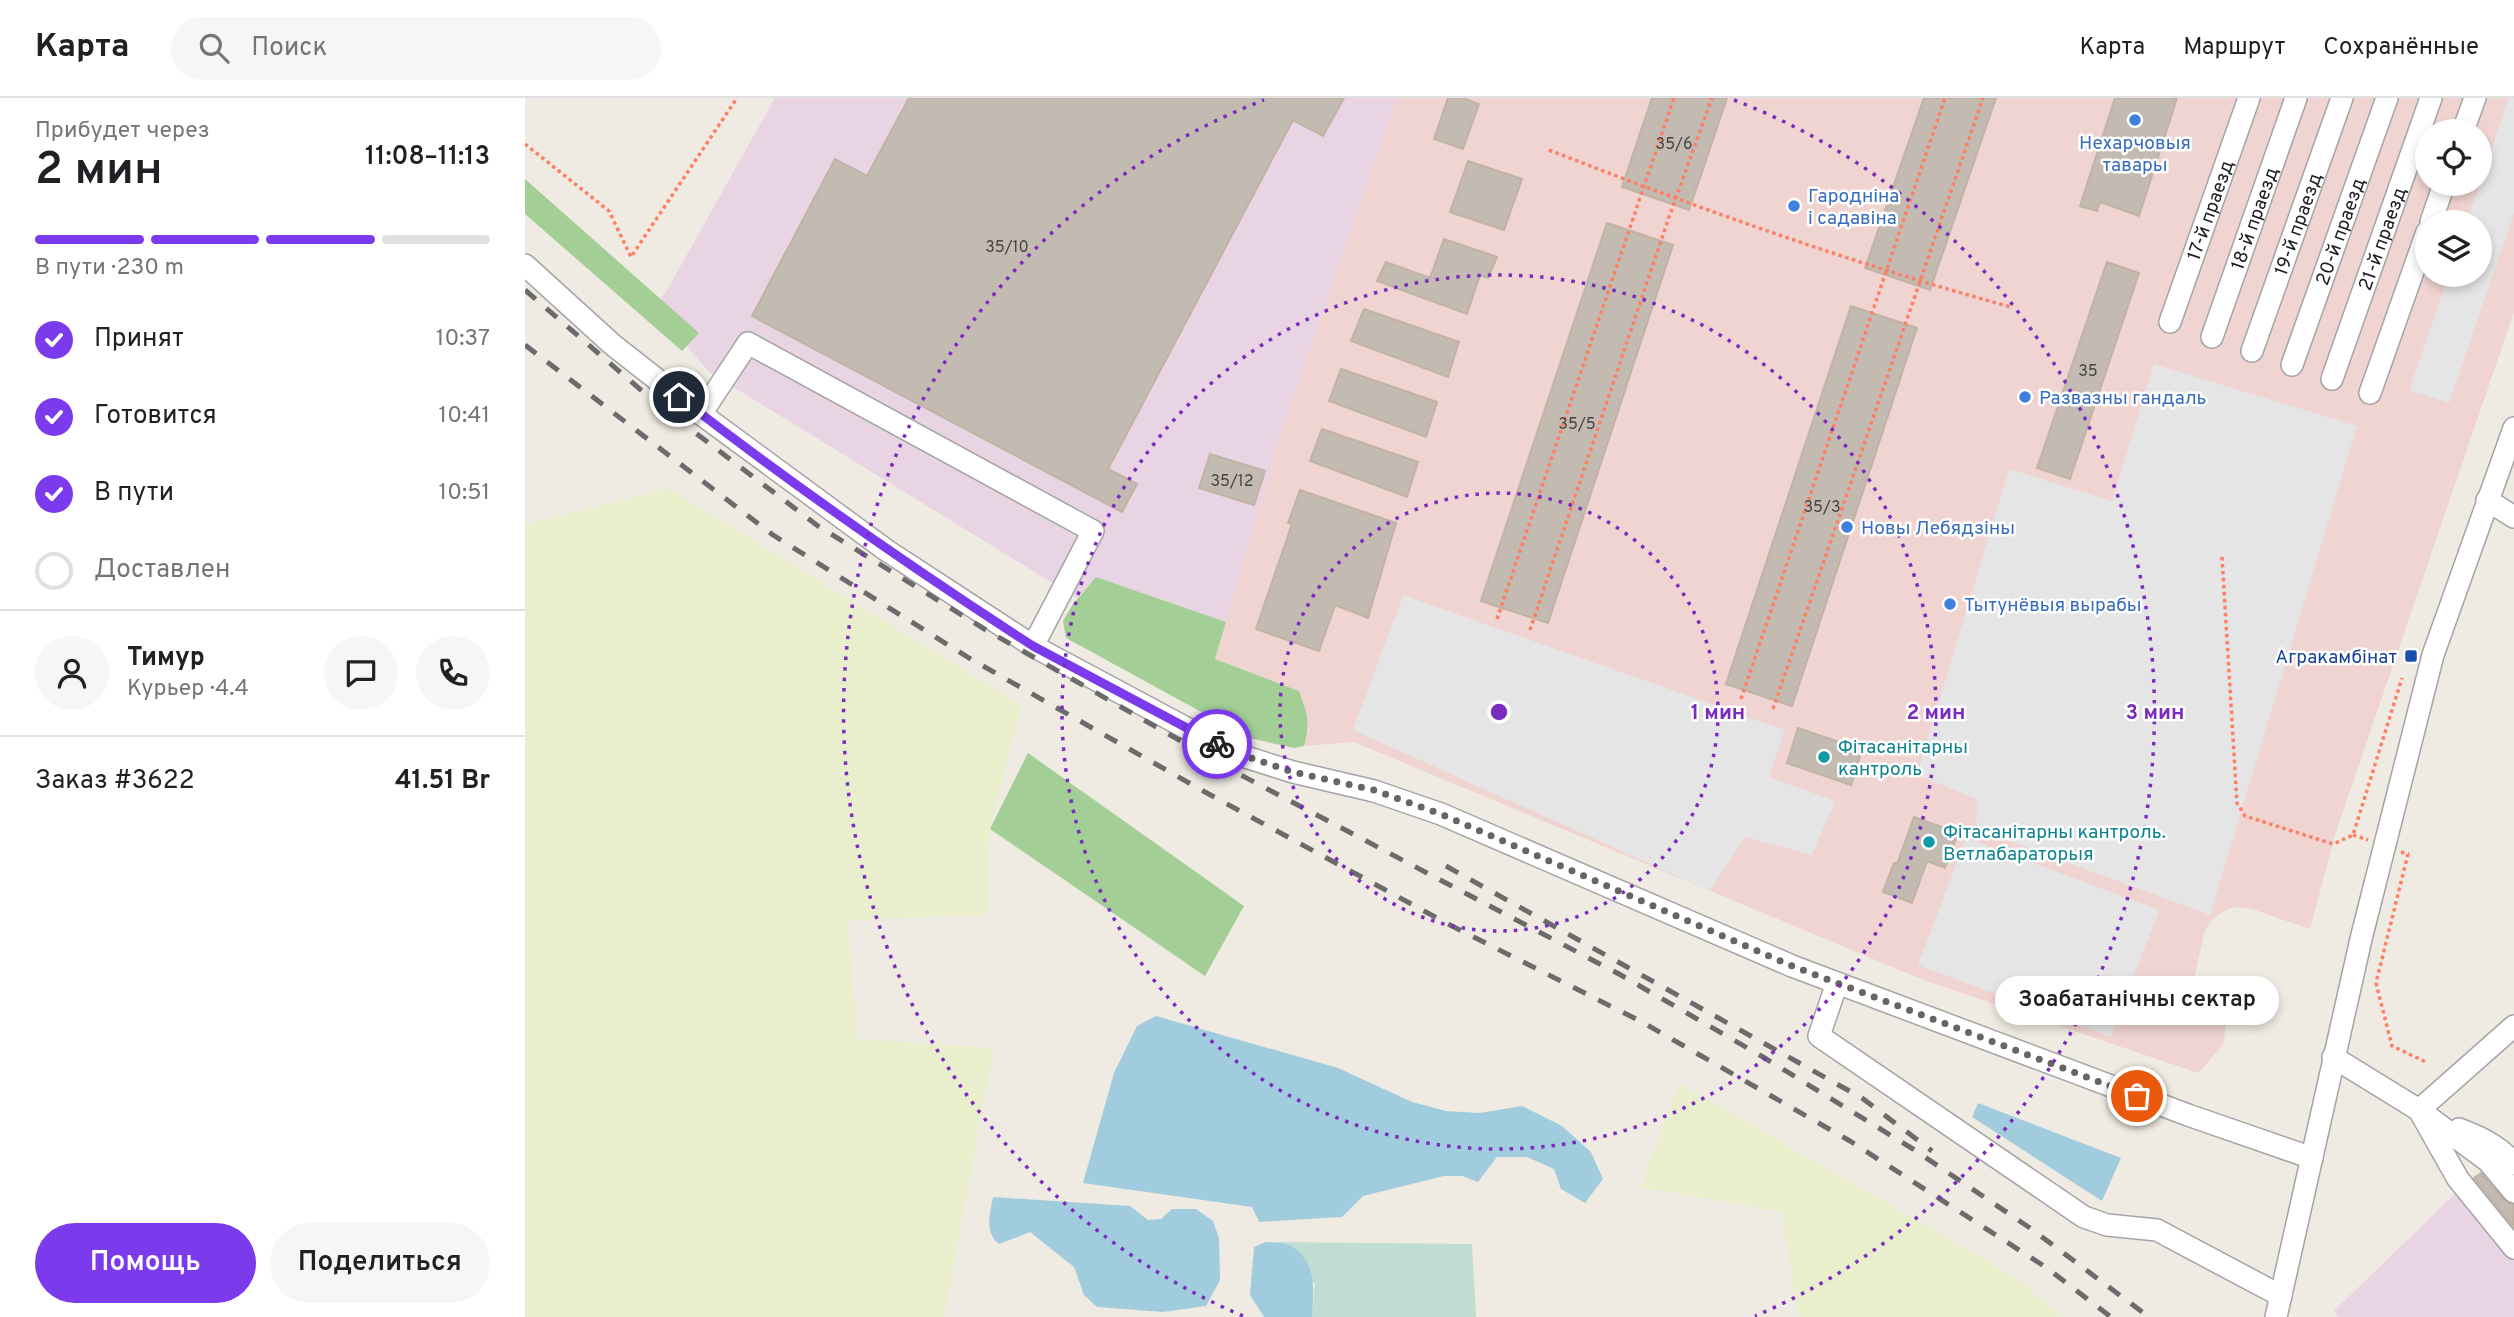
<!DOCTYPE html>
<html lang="ru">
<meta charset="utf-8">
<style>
body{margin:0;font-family:Overpass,sans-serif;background:#f6f6f6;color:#202124;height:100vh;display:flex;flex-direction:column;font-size:26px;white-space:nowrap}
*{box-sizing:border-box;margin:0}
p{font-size:23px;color:#757577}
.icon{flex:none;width:38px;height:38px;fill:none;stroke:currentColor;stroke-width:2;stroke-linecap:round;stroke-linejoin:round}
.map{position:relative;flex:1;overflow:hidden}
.panel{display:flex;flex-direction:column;background:#fff;width:525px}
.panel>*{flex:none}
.tools{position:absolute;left:1890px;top:21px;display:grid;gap:14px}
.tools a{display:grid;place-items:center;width:77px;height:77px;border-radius:50%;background:#fff;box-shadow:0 4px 10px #0003;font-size:35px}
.pin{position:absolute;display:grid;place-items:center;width:60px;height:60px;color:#fff;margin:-30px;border:4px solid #fff;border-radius:50%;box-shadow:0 2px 7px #0007}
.courier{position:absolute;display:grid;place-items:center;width:70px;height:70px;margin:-35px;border:5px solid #7c3aed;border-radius:50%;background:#fff;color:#222;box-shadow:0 2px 9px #0007}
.bubble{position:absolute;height:49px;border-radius:24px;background:#fff;box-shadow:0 4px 10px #0003;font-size:23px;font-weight:600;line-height:49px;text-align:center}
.overview em{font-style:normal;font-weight:600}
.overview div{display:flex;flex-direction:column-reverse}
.overview{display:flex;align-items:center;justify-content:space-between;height:119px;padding:0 35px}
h1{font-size:46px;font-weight:600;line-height:52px}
.bar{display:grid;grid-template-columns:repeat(4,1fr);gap:10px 7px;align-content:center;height:84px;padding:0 35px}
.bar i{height:9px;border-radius:5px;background:#e0e0e0}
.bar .on{background:#7c3aed}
.bar p{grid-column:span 4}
.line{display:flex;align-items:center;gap:18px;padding:0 35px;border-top:2px solid #e0e0e0}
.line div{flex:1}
.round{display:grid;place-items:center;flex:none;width:74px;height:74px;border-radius:37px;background:#f6f6f6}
ol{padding:0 35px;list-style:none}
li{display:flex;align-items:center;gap:21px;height:77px}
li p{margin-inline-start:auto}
li .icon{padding:7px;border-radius:50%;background:#7c3aed;color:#fff;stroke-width:4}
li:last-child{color:#757577}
li i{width:38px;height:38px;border:4px solid #e0e0e0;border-radius:50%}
.primary-button{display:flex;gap:14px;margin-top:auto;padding:14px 35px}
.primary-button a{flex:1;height:80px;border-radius:42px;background:#7c3aed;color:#fff;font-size:28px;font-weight:600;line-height:80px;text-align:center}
.primary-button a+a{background:#f6f6f6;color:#202124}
header{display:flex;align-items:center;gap:42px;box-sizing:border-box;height:98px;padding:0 35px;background:#fff;border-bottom:2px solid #e0e0e0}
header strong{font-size:33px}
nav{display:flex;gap:38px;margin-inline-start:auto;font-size:24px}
.search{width:490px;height:63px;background:#f6f6f6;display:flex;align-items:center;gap:18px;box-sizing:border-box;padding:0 24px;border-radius:38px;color:#757577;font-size:26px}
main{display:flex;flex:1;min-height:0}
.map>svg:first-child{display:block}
.commercial{fill:#f0d4d1;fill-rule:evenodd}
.industrial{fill:#e8d4e3}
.farmland{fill:#e9eecd}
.forest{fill:#a3cf96}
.wetland{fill:#bfddd1}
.parking{fill:#e5e5e5}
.water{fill:#a1ccde}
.building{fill:#c3bab2;stroke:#c1b3a4;stroke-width:2}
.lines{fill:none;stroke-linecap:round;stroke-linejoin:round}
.minor-casing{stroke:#a4a4a4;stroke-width:24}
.path{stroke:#fe7f64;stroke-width:3.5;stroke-dasharray:3.5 3.5;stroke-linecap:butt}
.minor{stroke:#fff;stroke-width:21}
.rail{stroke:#6b6b6b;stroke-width:5;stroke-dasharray:14 14;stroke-linecap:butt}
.done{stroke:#666562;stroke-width:7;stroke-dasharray:0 12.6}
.route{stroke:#7c3aed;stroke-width:9}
.ring{fill:none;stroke:#7b2cbf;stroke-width:3.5;stroke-dasharray:3.5 7}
.shop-dot{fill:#3f7fe0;stroke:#fff;stroke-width:2.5}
.transit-dot{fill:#1a4fb4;stroke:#fff;stroke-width:2.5}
.culture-dot{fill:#0f9aa8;stroke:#fff;stroke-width:2.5}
.labels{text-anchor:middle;stroke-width:5;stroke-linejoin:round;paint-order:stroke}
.number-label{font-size:16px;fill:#464442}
.shop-label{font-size:19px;fill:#366cbe;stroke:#fff;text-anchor:start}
.street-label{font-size:19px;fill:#1d1d1d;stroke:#fff}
.transit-label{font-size:19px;fill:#164399;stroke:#fff;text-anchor:end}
.culture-label{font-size:19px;fill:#0d838f;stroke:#fff;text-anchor:start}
.centre{fill:#7b2cbf;stroke:#fff;stroke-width:3.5}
.ring-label{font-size:21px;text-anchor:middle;font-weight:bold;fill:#7b2cbf;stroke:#fff;stroke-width:5;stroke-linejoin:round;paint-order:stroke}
</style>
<header>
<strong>Карта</strong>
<div class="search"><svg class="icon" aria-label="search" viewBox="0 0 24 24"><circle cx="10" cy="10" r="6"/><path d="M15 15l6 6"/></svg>Поиск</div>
<nav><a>Карта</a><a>Маршрут</a><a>Сохранённые</a></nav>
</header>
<main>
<section class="panel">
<div class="overview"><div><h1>2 мин</h1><p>Прибудет через</p></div><em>11:08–11:13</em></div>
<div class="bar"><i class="on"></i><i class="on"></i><i class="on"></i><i></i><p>В пути · 230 m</p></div>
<ol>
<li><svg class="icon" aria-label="check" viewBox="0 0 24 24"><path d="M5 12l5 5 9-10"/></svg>Принят<p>10:37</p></li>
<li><svg class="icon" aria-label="check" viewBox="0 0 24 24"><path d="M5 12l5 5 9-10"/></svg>Готовится<p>10:41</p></li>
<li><svg class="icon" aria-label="check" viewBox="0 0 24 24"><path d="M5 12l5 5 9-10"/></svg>В пути<p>10:51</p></li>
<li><i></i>Доставлен</li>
</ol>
<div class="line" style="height:126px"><a class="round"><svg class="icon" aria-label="person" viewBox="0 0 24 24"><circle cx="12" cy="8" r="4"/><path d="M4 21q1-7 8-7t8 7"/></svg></a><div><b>Тимур</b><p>Курьер · 4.4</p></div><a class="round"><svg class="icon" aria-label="chat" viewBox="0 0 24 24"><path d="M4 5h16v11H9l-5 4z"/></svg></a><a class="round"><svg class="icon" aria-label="phone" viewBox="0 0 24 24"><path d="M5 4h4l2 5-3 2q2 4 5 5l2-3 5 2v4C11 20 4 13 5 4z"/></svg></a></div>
<div class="line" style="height:91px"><div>Заказ #3622</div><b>41.51 Br</b></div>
<div class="primary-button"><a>Помощь</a><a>Поделиться</a></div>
</section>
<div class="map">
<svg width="1989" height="1219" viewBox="0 0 1989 1219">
<rect width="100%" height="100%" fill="#efebe2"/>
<path class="commercial" d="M872,0H1989V214L1811,734L1785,831L1727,811L1709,809L1697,814L1687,822L1680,832L1669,880L1706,894L1698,947L1673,975L1401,883L829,644L779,648L784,631L774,593L690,561L756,335ZM1902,33H1955V86H1902ZM1902,124H1955V177H1902Z"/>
<path class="industrial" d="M250,0H872L756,335L701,524L571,479L552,500L184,274L129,210L141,194Z
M1989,1047V1219H1814L1809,1213L1933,1093Z"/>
<path class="farmland" d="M143,390L496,607L465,731L462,817L323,822L332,941L469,950L419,1219H0V426Z
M1154,985L1488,1178L1538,1219H1274L1256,1114L1116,1089Z"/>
<path class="forest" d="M0,81L174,235L157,253L0,116Z
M571,479L701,524L690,561L774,593C782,615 786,625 779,648L769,650L724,640L541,540L538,523L548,506Z
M503,655L719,808L680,878L465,731Z"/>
<path class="wetland" d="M741,1144L947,1146L951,1219H787L790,1186Z"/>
<path class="parking" d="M1984,0H1989V115L1924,305L1884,292L1924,177H1955V124H1942Z
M1629,266L1832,328L1685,817L1451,731L1452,701L1392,677L1484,371L1587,403Z
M878,497L1260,632L1244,679L1310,703L1287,757L1220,739L1185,793L828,632Z
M1441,740L1634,812L1586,939L1393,867Z"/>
<path class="water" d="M631,918L813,970L887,1004L921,1013L954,1015L997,1008L1037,1028L1066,1054L1078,1081L1060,1105L1036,1091L1029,1071L1002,1059H972L953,1084L937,1078H919L838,1098L817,1119L734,1124L727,1109L558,1085L589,975L612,928Z
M1453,1005L1596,1060L1577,1103L1447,1019Z
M468,1099L605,1108L623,1122L636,1121L647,1111H671L688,1123L694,1140L695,1182L681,1208L638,1214L572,1209L559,1197L549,1169L505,1134L474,1146C459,1134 465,1116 468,1099Z
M741,1144C748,1145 758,1144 764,1147C792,1161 789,1193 787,1219H739L725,1197L729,1149Z"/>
<path class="building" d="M384,0H819L798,38L768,22L583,371L612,386L597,414L227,218L310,61L342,78Z
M923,0H938L954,6L938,51L909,41Z
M1127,0H1202L1164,112L1097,89Z
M1399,0H1471L1405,192L1340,170Z
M1590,0H1652L1614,118L1575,104L1572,113L1555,108Z
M943,63L997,81L979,132L925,114Z
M1082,125L1148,147L1023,525L956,503Z
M919,141L972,159L963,180L955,177L942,216L852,183L861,164L905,180Z
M1582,164L1614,175L1545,381L1512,370Z
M1326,208L1392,230L1267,608L1201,586Z
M839,211L934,244L923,279L826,243Z
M816,271L912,304L901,339L804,303Z
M797,331L893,364L882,399L785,363Z
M685,356L740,373L729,407L674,390Z
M775,392L871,425L843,520L810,507L794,553L731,531L767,426L763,425Z
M1273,630L1337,652L1326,687L1262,665Z
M1389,719L1433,735L1420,770L1402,763L1387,805L1358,794L1369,765L1372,766Z
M1956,1075L1979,1102L1989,1107L1988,1128L1949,1080Z"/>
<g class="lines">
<defs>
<g id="minor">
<path d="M1938,33L1950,0"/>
<path d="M1906,124L1919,86"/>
<path d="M0,167L88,247L176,316L361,452L508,548L708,655L768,674L849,693L916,716L1267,868L1663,1017L1787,1060"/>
<path id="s1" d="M1645,224L1724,0"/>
<path id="s2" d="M1687,239L1771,0"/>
<path id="s3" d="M1727,253L1817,0"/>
<path id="s4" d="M1767,267L1862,0"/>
<path id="s5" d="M1807,281L1906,0"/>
<path d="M1845,295L1902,134"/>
<path d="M176,316L223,245L568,433L508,548"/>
<path d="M1962,402L1989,419"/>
<path d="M1312,885L1294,938L1559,1119L1582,1127L1632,1132L1756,1198"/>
<path d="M1989,928L1894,1012L1933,1081L1989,1150"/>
<path d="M1808,959L1894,1012L1963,1063L1989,1094"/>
<path d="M1934,1031C1955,1039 1975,1048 1989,1066"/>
<path d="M1751,1219L1836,841L1908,557L1989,330"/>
</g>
</defs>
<use href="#minor" class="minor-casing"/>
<path class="path" d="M0,46L84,113L106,159L212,0
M1024,52C1175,111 1329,166 1486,209
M1697,459L1712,705L1720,718L1808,746L1828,737L1877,580
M972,521L1149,0
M1005,532L1144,119L1187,0
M1216,601L1420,0
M1248,611L1458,0
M1828,737L1843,742
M1876,754L1883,756L1851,885L1867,948L1901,964"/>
<use href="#minor" class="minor"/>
<path class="rail" d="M0,192L131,305L293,428L461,532L712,675L1094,876L1238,959L1388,1051L1505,1130L1624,1219
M0,247L248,437L444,560L680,694L925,827L1117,924L1325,1043L1522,1170L1586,1219
M921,768L1337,1000L1407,1053"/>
</g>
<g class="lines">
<path class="done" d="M692,646L708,654L768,674L849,692L916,716L1267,868L1612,998"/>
<path class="route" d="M154,299C268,387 387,470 508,548L692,646"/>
</g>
<g class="ring">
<circle cx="974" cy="614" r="219"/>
<circle cx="974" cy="614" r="437"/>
<path d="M718 1218A656 656 0 0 1 739 2M1209 2A656 656 0 0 1 1230 1218"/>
</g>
<g class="shop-dot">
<circle cx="1610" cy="22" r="7"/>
<circle cx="1269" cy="108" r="7"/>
<circle cx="1500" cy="299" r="7"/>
<circle cx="1322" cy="429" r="7"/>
<circle cx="1425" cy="506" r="7"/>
</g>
<rect class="transit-dot" x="1879" y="551" width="14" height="14" rx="3.5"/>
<g class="culture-dot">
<circle cx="1299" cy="659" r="7"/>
<circle cx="1404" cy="744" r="7"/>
</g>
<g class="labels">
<g class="number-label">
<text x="1149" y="51">35/6</text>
<text x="482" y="154">35/10</text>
<text x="1563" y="278">35</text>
<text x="1052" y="331">35/5</text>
<text x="707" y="388">35/12</text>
<text x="1297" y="414">35/3</text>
</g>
<g class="shop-label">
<text x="1610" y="51" text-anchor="middle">Нехарчовыя<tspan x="1610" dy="22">тавары</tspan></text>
<text x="1283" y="104">Гародніна<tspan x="1283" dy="22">і садавіна</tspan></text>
<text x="1514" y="306">Развазны гандаль</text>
<text x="1336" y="436">Новы Лебядзіны</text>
<text x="1439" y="513">Тытунёвыя вырабы</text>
</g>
<g class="street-label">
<text dy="7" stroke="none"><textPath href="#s1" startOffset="119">17-й праезд</textPath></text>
<text dy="7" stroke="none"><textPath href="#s2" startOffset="126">18-й праезд</textPath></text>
<text dy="7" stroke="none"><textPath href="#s3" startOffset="135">19-й праезд</textPath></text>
<text dy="7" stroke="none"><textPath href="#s4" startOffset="142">20-й праезд</textPath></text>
<text dy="7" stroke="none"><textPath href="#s5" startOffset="149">21-й праезд</textPath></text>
</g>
<g class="transit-label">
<text x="1872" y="565">Агракамбінат</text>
</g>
<g class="culture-label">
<text x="1313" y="655">Фітасанітарны<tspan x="1313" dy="22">кантроль</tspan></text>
<text x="1418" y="740">Фітасанітарны кантроль.<tspan x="1418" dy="22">Ветлабараторыя</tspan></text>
</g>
</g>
<circle cx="974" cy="614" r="10" class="centre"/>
<g class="ring-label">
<text x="1193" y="621">1 мин</text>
<text x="1411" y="621">2 мин</text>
<text x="1630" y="621">3 мин</text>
</g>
</svg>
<div class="tools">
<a><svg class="icon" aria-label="locate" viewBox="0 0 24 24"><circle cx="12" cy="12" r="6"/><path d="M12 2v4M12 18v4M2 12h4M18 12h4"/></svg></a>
<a><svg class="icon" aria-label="layers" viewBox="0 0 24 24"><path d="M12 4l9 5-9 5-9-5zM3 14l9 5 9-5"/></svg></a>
</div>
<div class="pin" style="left:1612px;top:998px;background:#ea580c"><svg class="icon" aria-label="bag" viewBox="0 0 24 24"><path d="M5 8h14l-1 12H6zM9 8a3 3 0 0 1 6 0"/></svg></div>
<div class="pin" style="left:154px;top:299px;background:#1f2937"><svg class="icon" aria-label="home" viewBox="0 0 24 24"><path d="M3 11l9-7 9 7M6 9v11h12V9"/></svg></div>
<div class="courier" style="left:692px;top:646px"><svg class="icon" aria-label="bike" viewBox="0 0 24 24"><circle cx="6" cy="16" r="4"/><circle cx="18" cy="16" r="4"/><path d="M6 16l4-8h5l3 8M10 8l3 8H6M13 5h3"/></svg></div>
<div class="bubble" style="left:1470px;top:878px;width:284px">Зоабатанічны сектар</div>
</div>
</main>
